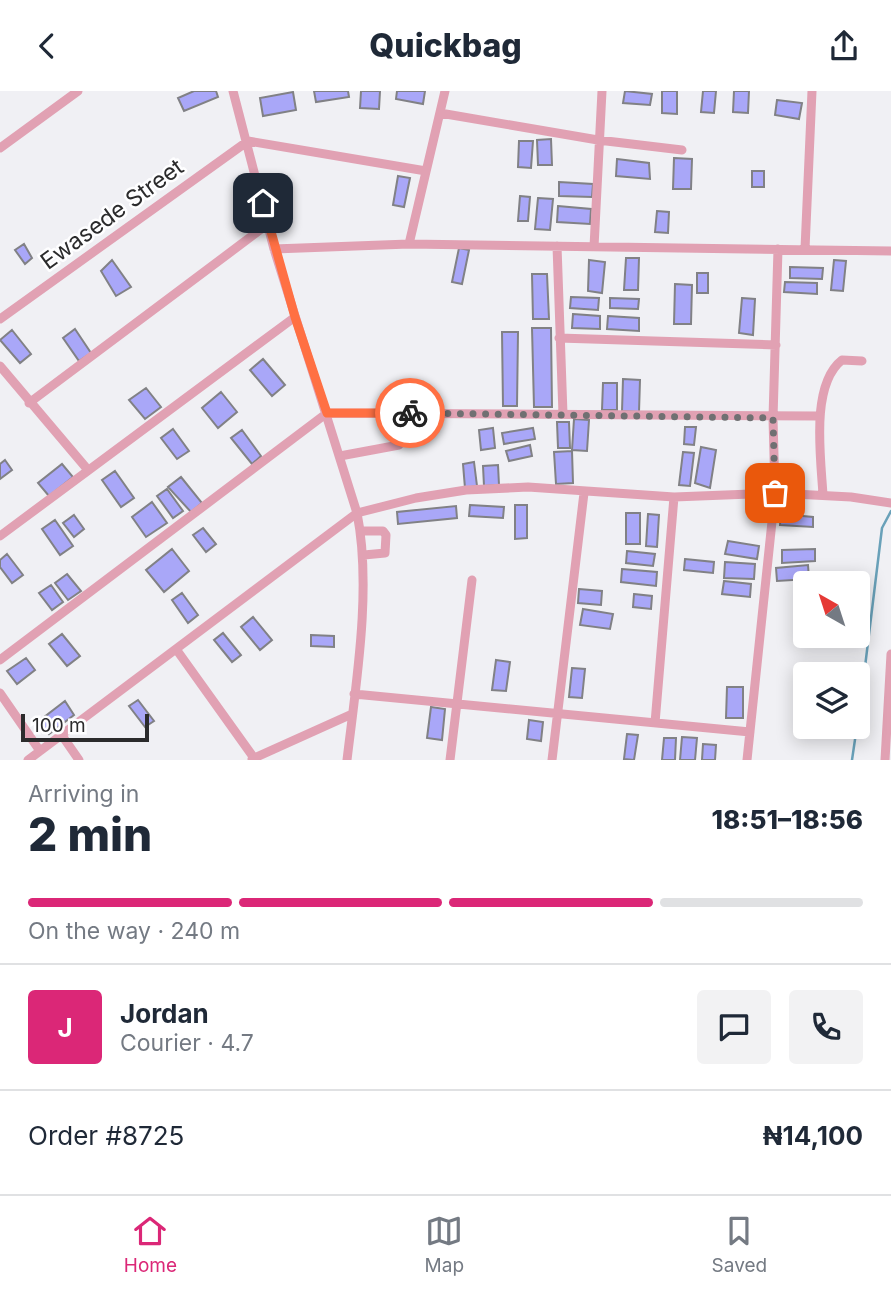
<!DOCTYPE html>
<meta charset="utf-8">
<style>
body{margin:0;font-family:Inter,sans-serif;background:#f2f2f3;color:#1f2937;height:100vh;display:flex;flex-direction:column;font-size:26px;white-space:nowrap}
*{box-sizing:border-box;margin:0}
p{font-size:23px;color:#747a83}
.icon{flex:none;width:38px;height:38px;fill:none;stroke:currentColor;stroke-width:2;stroke-linecap:round;stroke-linejoin:round}
.map{position:relative;height:669px;overflow:hidden}
.panel{display:flex;flex-direction:column;background:#fff;flex:1}
.panel>*{flex:none}
.needle{width:46px;rotate:321deg}
.buttons{position:absolute;left:793px;top:480px;display:grid;gap:14px}
.buttons a{display:grid;place-items:center;width:77px;height:77px;border-radius:7px;background:#fff;box-shadow:0 4px 18px #0003;font-size:35px}
.scale{position:absolute;left:21px;bottom:18px;width:128px;box-sizing:border-box;padding-left:7px;border:4px solid #2b2b2c;border-top:0;font-size:19px;line-height:24px;white-space:nowrap;color:#2b2b2c;-webkit-text-stroke:5px #fefeff;paint-order:stroke}
.pin{position:absolute;display:grid;place-items:center;width:60px;height:60px;color:#fff;margin:-30px;border-radius:14px;box-shadow:0 4px 10px #0006}
.courier{position:absolute;display:grid;place-items:center;width:70px;height:70px;margin:-35px;border:5px solid #ff7043;border-radius:50%;background:#fff;color:#222;box-shadow:0 2px 9px #0007}
.summary em{font-style:normal;font-weight:800}
.summary div{display:flex;flex-direction:column-reverse}
.summary{display:flex;align-items:center;justify-content:space-between;height:119px;padding:0 28px}
h1{font-size:46px;font-weight:800;line-height:52px}
.bar{display:grid;grid-template-columns:repeat(4,1fr);gap:10px 7px;align-content:center;height:84px;padding:0 28px}
.bar i{height:9px;border-radius:5px;background:#e0e1e3}
.bar .current{background:#db2777}
.bar p{grid-column:span 4}
.line{display:flex;align-items:center;gap:18px;padding:0 28px;border-top:2px solid #e0e1e3}
.line div{flex:1}
.round{display:grid;place-items:center;flex:none;width:74px;height:74px;border-radius:7px;background:#f2f2f3}
header{display:flex;justify-content:space-between;align-items:center;height:91px;padding:0 28px;background:#fff;font-size:32px;font-weight:800}
.dock{display:flex;justify-content:space-around;align-items:center;height:98px;border-top:2px solid #e0e1e3;background:#fff;font-size:19px;color:#747a83}
.dock a{display:grid;justify-items:center;gap:4px}
.dock .current{color:#db2777}
.map>svg:first-child{display:block}
.lines{fill:none;stroke-linecap:round;stroke-linejoin:round}
.stream{stroke:#69a1b9;stroke-width:2.5}
.building{fill:#a9a7f8;stroke:#818185;stroke-width:2}
.minor{stroke:#e1a1b3;stroke-width:9}
.done{stroke:#707072;stroke-width:7;stroke-dasharray:0 12.6}
.route{stroke:#ff7043;stroke-width:9}
.labels{text-anchor:middle;stroke-width:5;stroke-linejoin:round;paint-order:stroke}
.street-label{font-size:23px;fill:#2b2b2c;stroke:#fefeff}
</style>
<header><svg class="icon" aria-label="back" viewBox="0 0 24 24"><path d="M15 5l-7 7 7 7"/></svg>Quickbag<svg class="icon" aria-label="share" viewBox="0 0 24 24"><path d="M12 15V3M7 8l5-5 5 5M5 13v7h14v-7"/></svg></header>
<div class="map">
<svg width="891" height="669" viewBox="0 0 891 669">
<rect width="100%" height="100%" fill="#f0f0f4"/>
<g class="lines">
<path class="stream" d="M858,633L882,437L891,420
M852,669L857,635"/>
</g>
<path class="building" d="M194,0H216L218,6L184,20L178,7Z
M314,0H348L349,6L316,11Z
M361,0H380L379,18L360,17Z
M397,0H425L423,13L396,8Z
M625,0L652,3L650,14L623,12Z
M662,0H677V23L662,22Z
M703,0H716L714,22L701,21Z
M734,0H749L748,22L733,21Z
M293,1L296,19L263,25L260,7Z
M777,9L802,12L799,28L775,24Z
M551,48L552,74H538L537,49Z
M519,50H533L531,77L518,76Z
M674,67L692,68L691,98H673Z
M617,68L649,72L650,88L616,85Z
M752,80H764V96H752Z
M398,85L410,87L404,116L393,114Z
M559,91L593,93L592,106L559,105Z
M520,105L530,106L528,130H518Z
M538,107L553,108L550,139L535,138Z
M558,115L591,118L590,133L557,131Z
M657,120L669,121L668,142L655,141Z
M24,153L32,167L25,173L15,159Z
M459,157L469,159L462,193L452,191Z
M626,167H639L638,199H624Z
M112,169L131,196L116,205L101,180Z
M589,169L605,171L602,202L588,200Z
M834,169L846,170L843,200L831,199Z
M790,176L823,177L822,188L790,187Z
M697,182H708V202H697Z
M532,183H547L549,228H533Z
M785,191L817,192V203L784,201Z
M675,193L692,194L691,233H674Z
M571,206L599,207L598,219L570,217Z
M610,207L639,208L638,218L610,217Z
M742,207L755,208L753,244L739,242Z
M573,223L600,225V238L572,237Z
M608,225L639,227V240L607,238Z
M532,237H551L552,316H534Z
M75,238L91,262L79,270L63,247Z
M12,239L31,263L20,272L0,249Z
M502,241H518L517,315H503Z
M263,268L285,294L272,305L250,279Z
M623,288L640,289L639,321L622,320Z
M603,292H617V319H602Z
M146,297L161,316L145,328L129,309Z
M221,301L237,321L218,337L202,317Z
M574,328L589,329L587,360L572,359Z
M557,331H569L570,357H558Z
M685,336H696L694,354L684,353Z
M493,337L495,357L481,359L479,339Z
M533,337L535,348L504,353L502,342Z
M173,338L189,360L177,368L161,347Z
M242,339L261,365L252,373L231,347Z
M530,354L532,365L509,370L506,360Z
M701,356L716,359L710,397L695,392Z
M572,360L573,392L556,393L554,361Z
M683,361L694,362L690,395L679,394Z
M5,369L12,379L0,388V373Z
M474,371L477,395L465,397L463,373Z
M62,373L73,386L49,405L38,392Z
M498,374L499,394L484,395L483,375Z
M115,380L134,407L121,416L102,389Z
M181,386L202,412L191,421L168,396Z
M167,398L183,420L173,427L157,405Z
M152,411L167,432L146,446L132,426Z
M470,414L504,416L503,427L469,425Z
M515,414H527V447L515,448Z
M456,415L457,427L398,433L397,421Z
M626,422H640V453H626Z
M648,423L659,424L657,456L646,455Z
M781,423L813,426V436L780,434Z
M74,424L84,438L74,446L63,432Z
M55,429L73,455L60,464L42,438Z
M203,437L216,453L206,461L193,444Z
M728,450L759,455L757,468L725,463Z
M172,458L189,480L164,501L146,479Z
M815,458V470L782,472V459Z
M627,460L655,463L653,475L626,472Z
M7,463L23,484L12,492L0,476V469Z
M685,468L714,471L713,482L684,479Z
M725,471L755,473L754,488L724,487Z
M808,474L809,488L777,490L776,477Z
M622,478L657,481L656,495L621,491Z
M67,483L81,500L68,509L55,492Z
M724,490L751,493L750,506L722,503Z
M51,494L63,511L52,519L39,502Z
M579,498L602,500L601,514L578,512Z
M182,502L198,524L188,532L172,509Z
M634,503L652,505L651,518L633,516Z
M583,518L613,523L610,538L580,534Z
M253,526L272,549L260,559L241,536Z
M223,542L241,564L232,571L214,549Z
M62,543L80,565L67,575L49,553Z
M311,544L334,545V556L311,555Z
M26,567L35,579L17,593L7,580Z
M496,569L510,571L506,600L492,599Z
M572,577L585,578L582,607L569,606Z
M727,596H743V627H726Z
M138,609L154,630L145,636L129,615Z
M65,610L74,624L49,643L39,630Z
M431,616L445,618L442,649L427,647Z
M529,629L543,631L541,650L527,648Z
M627,643L638,644L634,669L624,668Z
M682,646L697,647L695,669H680Z
M664,647H676L675,669H662Z
M703,653L716,654L715,669H702Z"/>
<g class="lines">
<path class="minor" d="M233,0L274,158L357,422C372,497 356,593 347,669
M440,22L598,49L682,59
M0,57L78,0
M409,153L445,0
M557,155L563,323
M594,156L602,0
M274,158L409,153L891,160
M805,158L812,0
M0,228L248,50L426,80
M559,247L776,254
M0,275L88,379
M29,312L268,133
M340,365L399,354
M823,404C821,368 810,294 842,269L862,270
M361,440H383L386,444L385,462L364,464
M0,445L295,226
M176,558L254,667
M0,569L327,322L819,325
M0,602L40,660
M354,603L750,641
M655,632L674,406
M61,643L79,669
M252,668L352,623
M28,669L357,422L416,407L466,399L528,396L674,406L775,402L851,406L891,412
M450,669L472,489
M552,669L584,402
M747,669L775,402L773,327L778,158
M885,669L891,563"/>
</g>
<g class="lines">
<path class="done" d="M410,322L773,327L775,402"/>
<path class="route" d="M263,112L295,226L327,322H410"/>
</g>
<g class="labels">
<g class="street-label">
<text transform="translate(112 123) rotate(-36)" y="8">Ewasede Street</text>
</g>
</g>
</svg>
<div class="buttons">
<a><svg class="needle" viewBox="-14 -14 28 28"><path d="M0-13l5 13h-10z" fill="#e53935"/><path d="M0 13l5-13h-10z" fill="#747a83"/></svg></a>
<a><svg class="icon" aria-label="layers" viewBox="0 0 24 24"><path d="M12 4l9 5-9 5-9-5zM3 14l9 5 9-5"/></svg></a>
</div>
<div class="scale">100 m</div>
<div class="pin" style="left:775px;top:402px;background:#ea580c"><svg class="icon" aria-label="bag" viewBox="0 0 24 24"><path d="M5 8h14l-1 12H6zM9 8a3 3 0 0 1 6 0"/></svg></div>
<div class="pin" style="left:263px;top:112px;background:#1f2937"><svg class="icon" aria-label="home" viewBox="0 0 24 24"><path d="M3 11l9-7 9 7M6 9v11h12V9"/></svg></div>
<div class="courier" style="left:410px;top:322px"><svg class="icon" aria-label="bike" viewBox="0 0 24 24"><circle cx="6" cy="16" r="4"/><circle cx="18" cy="16" r="4"/><path d="M6 16l4-8h5l3 8M10 8l3 8H6M13 5h3"/></svg></div>
</div>
<section class="panel">
<div class="summary"><div><h1>2 min</h1><p>Arriving in</p></div><em>18:51–18:56</em></div>
<div class="bar"><i class="current"></i><i class="current"></i><i class="current"></i><i></i><p>On the way · 240 m</p></div>
<div class="line" style="height:126px"><b class="round" style="background:#db2777;color:#fff">J</b><div><b>Jordan</b><p>Courier · 4.7</p></div><a class="round"><svg class="icon" aria-label="chat" viewBox="0 0 24 24"><path d="M4 5h16v11H9l-5 4z"/></svg></a><a class="round"><svg class="icon" aria-label="phone" viewBox="0 0 24 24"><path d="M5 4h4l2 5-3 2q2 4 5 5l2-3 5 2v4C11 20 4 13 5 4z"/></svg></a></div>
<div class="line" style="height:91px"><div>Order #8725</div><b>₦14,100</b></div>
</section>
<nav class="dock">
<a class="current"><svg class="icon" aria-label="home" viewBox="0 0 24 24"><path d="M3 11l9-7 9 7M6 9v11h12V9"/></svg>Home</a>
<a><svg class="icon" aria-label="map" viewBox="0 0 24 24"><path d="M3 6l6-2 6 2 6-2v14l-6 2-6-2-6 2zM9 4v14M15 6v14"/></svg>Map</a>
<a><svg class="icon" aria-label="saved" viewBox="0 0 24 24"><path d="M7 4h10v16l-5-4-5 4z"/></svg>Saved</a>
</nav>
